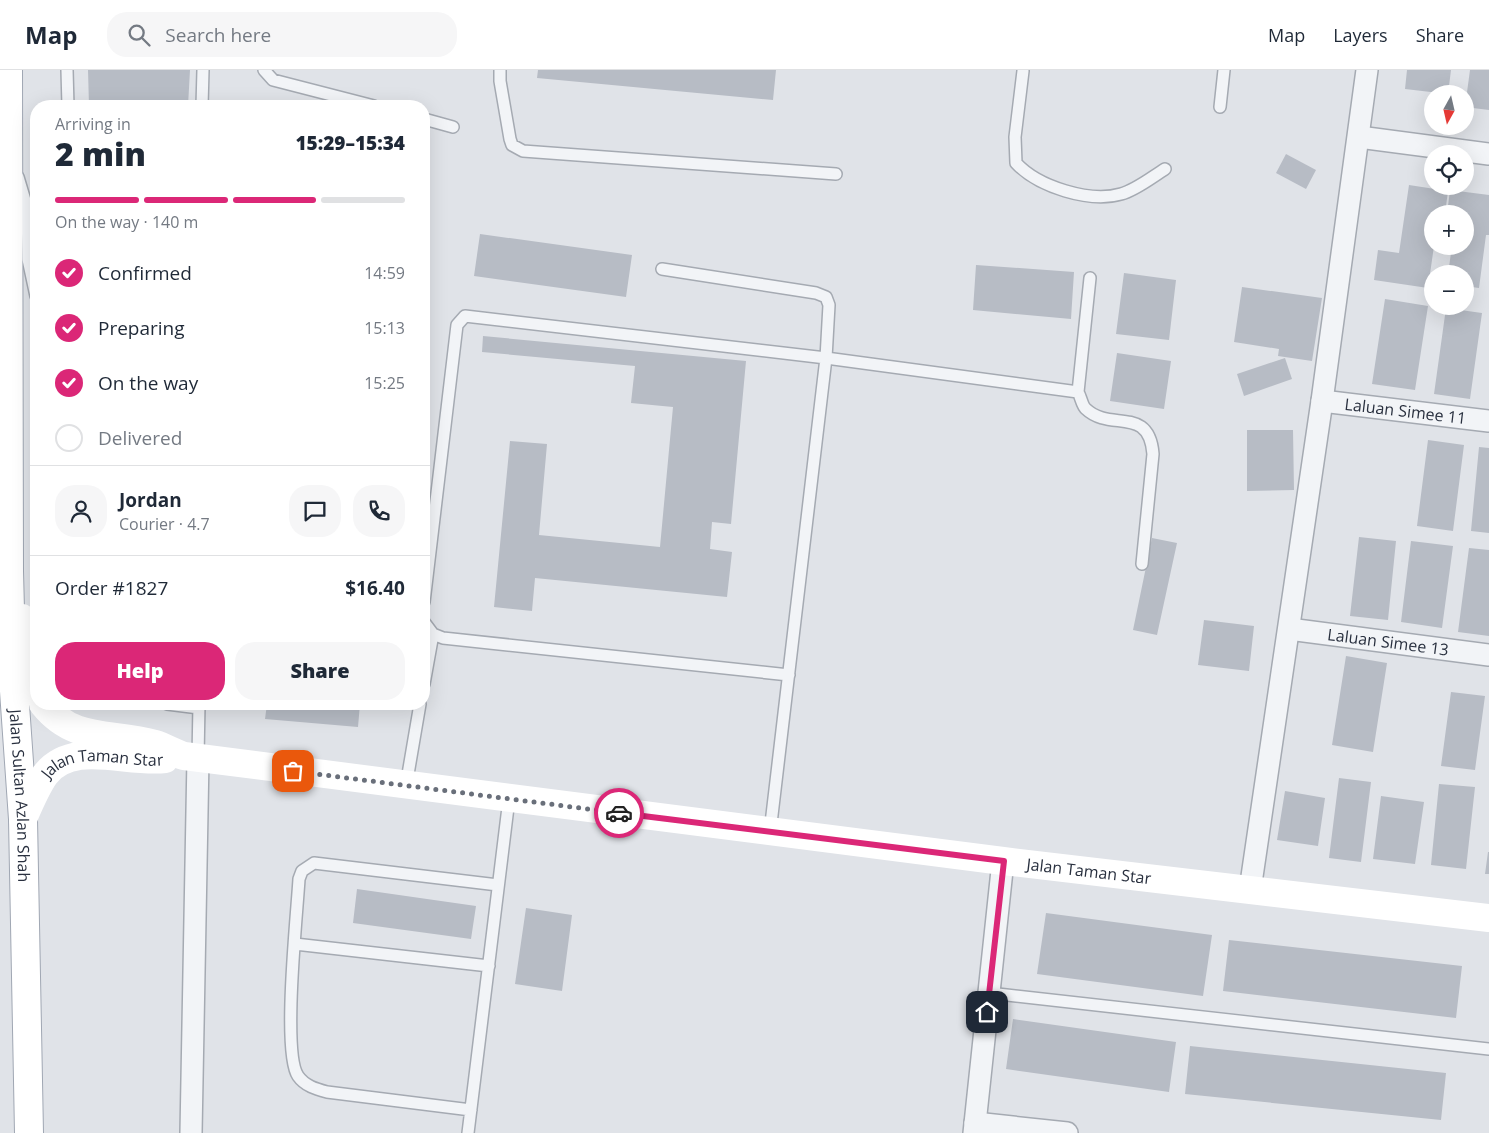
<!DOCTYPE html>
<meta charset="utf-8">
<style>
body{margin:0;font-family:"Open Sans",sans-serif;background:#f6f6f7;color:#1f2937;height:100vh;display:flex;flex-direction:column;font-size:19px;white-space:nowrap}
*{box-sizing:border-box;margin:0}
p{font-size:16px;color:#747a83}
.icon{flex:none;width:28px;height:28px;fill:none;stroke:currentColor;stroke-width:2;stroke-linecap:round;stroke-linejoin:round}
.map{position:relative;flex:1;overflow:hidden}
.sheet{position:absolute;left:30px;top:30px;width:400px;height:610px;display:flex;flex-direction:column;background:#fff;border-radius:20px;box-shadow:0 5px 20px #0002}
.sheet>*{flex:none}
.needle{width:32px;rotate:188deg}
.buttons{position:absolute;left:1424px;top:15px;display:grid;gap:10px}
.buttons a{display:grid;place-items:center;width:50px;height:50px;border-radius:50%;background:#fff;box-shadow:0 5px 20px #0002;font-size:25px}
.pin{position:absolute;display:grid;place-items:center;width:42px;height:42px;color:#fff;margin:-21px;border-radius:10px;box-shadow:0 2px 8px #0006}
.courier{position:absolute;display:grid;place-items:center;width:50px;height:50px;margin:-25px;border:4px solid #db2777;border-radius:50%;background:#fff;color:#222;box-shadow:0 1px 6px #0007}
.headline em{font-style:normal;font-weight:800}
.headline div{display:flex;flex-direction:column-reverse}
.headline{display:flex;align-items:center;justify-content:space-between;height:85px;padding:0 25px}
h1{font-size:32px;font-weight:800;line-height:38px}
.bar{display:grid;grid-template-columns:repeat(4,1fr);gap:8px 5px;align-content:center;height:60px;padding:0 25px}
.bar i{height:6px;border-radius:4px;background:#e0e1e3}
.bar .on{background:#db2777}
.bar p{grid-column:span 4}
.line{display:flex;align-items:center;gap:12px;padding:0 25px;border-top:1px solid #e0e1e3}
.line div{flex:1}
.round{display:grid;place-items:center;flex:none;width:52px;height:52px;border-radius:20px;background:#f6f6f7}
ol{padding:0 25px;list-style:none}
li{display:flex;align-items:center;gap:15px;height:55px}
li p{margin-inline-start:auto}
li .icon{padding:5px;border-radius:50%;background:#db2777;color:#fff;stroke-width:4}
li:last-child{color:#747a83}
li i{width:28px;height:28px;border:2px solid #e0e1e3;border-radius:50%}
.button{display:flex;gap:10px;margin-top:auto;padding:10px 25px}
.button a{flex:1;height:58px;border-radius:20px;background:#db2777;color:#fff;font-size:20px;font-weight:800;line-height:58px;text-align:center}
.button a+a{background:#f6f6f7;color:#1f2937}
header{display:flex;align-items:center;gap:30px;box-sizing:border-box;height:70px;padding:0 25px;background:#fff;border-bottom:1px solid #e0e1e3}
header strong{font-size:24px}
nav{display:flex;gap:28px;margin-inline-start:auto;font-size:18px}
.search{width:350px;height:45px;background:#f6f6f7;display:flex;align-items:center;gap:12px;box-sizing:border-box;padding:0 18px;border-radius:20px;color:#747a83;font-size:19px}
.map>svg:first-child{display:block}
.building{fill:#b7bcc5}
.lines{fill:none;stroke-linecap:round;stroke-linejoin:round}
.lane-casing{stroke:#a5aab2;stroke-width:14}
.street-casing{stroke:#a5aab2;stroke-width:24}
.primary-casing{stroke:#a0a7b3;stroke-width:30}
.lane{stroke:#f2f4f7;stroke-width:11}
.street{stroke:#f2f4f7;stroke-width:21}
.secondary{stroke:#fff;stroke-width:28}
.primary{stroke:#fff;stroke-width:28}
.done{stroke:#696f7a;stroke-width:5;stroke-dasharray:0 9}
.route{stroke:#db2777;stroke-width:6}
.labels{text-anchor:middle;stroke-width:5;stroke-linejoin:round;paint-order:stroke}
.street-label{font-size:16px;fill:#29303f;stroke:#eff2f6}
</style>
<header>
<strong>Map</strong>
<div class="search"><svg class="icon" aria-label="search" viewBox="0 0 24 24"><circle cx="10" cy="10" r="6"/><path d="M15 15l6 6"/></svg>Search here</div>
<nav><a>Map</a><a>Layers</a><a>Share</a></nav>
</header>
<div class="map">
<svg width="1489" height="1063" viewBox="0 0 1489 1063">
<rect width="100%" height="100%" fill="#e0e3e8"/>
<path class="building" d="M88,0H190L188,36H89Z
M538,0H776L773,30L537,8Z
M1407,0H1451L1448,24L1405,19Z
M1470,0H1489V40L1465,37Z
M1286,84L1316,100L1306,119L1276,103Z
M1409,115L1448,121L1445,144H1432L1434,176L1428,218L1374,210L1378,180L1399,183Z
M1450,120L1489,125V165H1486L1479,218L1465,216V204H1448L1452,176H1465V144H1447Z
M480,164L632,185L626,227L474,206Z
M976,195L1074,202L1071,249L973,240Z
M1124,203L1176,210L1169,270L1116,264Z
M1242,217L1322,228L1312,291L1278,286L1279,279L1234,272Z
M1385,229L1428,236L1415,320L1372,314Z
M1446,238L1482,243L1470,329L1434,324Z
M483,266L746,291L731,454L712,452L710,479L732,482L727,527L535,508L532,541L494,537L510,371L547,374L539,465L660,477L673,337L631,333L635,296L482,282Z
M1117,283L1171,291L1164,339L1110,331Z
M1285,288L1292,309L1244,326L1237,304Z
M1247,360H1293L1294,420L1247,421Z
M1428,370L1464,375L1453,461L1417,456Z
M1479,377L1489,378V463L1471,461Z
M1359,467L1396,471L1388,550L1350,546Z
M1152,468L1177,473L1157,565L1133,560Z
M1411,471L1453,476L1442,558L1401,552Z
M1469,478L1489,480V566L1458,562Z
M1204,550L1254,556L1249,601L1198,595Z
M1346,586L1387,593L1373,682L1332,675Z
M1451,622L1485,626L1475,700L1441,696Z
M267,634H360L358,657L265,649Z
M1339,708L1371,712L1361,792L1329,788Z
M1439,714L1475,717L1466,799L1431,795Z
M1285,721L1325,728L1318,776L1277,770Z
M1381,726L1424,732L1415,794L1373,789Z
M1488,782H1489V804H1485Z
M357,819L476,836L471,869L353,853Z
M526,838L572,845L562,921L515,914Z
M1046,843L1212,865L1203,926L1037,904Z
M1229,870L1462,896L1456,948L1223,921Z
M1013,949L1176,972L1169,1022L1006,999Z
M1190,976L1446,1003L1441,1050L1185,1024Z"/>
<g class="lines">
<defs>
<path id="lane" d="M67,0L68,36
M264,0L273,10L374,36
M500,0V11L510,69L512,75L523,81L836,104
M1023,1L1015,67L1016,93C1038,117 1090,133 1121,124C1136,120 1152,107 1165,99
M202,36L203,0
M1220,37L1224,0
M424,49L453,57
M18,107L27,137L28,189L36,226
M662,199L816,223L826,227L829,235L826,288L770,762
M1078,322C1081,327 1082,336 1086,339C1110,362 1149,335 1153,384L1142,494
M424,532L457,255L465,246L826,288L1078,322L1090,208
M424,552L433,564L443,568L789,605
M424,614L433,564
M167,634L199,638
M198,688L199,634
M406,716L420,634
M295,874L489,896
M989,923L1489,979
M471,1040L327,1022C316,1019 305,1016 298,1006C282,983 297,844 299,809L302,801L314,793L498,815
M468,1063L509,729"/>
<g id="street">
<path d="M1359,67L1489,84"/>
<path id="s1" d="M1322,331L1489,351"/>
<path id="s2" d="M1289,559L1489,585"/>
<path d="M1250,820L1322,331L1367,0"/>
<path d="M975,1053L1067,1063"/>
<path d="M191,1063L198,688"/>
<path d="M974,1063L1003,791"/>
</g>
<g id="primary">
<path id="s5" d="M8,0L9,501L11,578L23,749L29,1063"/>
</g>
</defs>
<use href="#lane" class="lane-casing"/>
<use href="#street" class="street-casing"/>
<use href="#primary" class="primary-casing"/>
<use href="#lane" class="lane"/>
<use href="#street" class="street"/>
<g class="secondary">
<path d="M22,548C24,574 25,600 36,623"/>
<path id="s3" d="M43,634C75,674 112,661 155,674C165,677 174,683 184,686L1003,791L1489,848"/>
<path id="s4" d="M23,749C29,735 36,718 45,705C72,669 127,694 165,689"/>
</g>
<use href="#primary" class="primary"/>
</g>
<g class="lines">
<path class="done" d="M293,701L619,743"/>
<path class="route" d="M619,743L1004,791L987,942"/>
</g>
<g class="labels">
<g class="street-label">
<text dy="6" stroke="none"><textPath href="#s1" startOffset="84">Laluan Simee 11</textPath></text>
<text dy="6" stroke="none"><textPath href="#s2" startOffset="100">Laluan Simee 13</textPath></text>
<text dy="6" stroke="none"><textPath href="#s4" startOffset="111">Jalan Taman Star</textPath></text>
<text dy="6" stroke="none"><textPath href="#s5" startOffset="726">Jalan Sultan Azlan Shah</textPath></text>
<text dy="6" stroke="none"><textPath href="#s3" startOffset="1066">Jalan Taman Star</textPath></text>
</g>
</g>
</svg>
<div class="buttons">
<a><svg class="needle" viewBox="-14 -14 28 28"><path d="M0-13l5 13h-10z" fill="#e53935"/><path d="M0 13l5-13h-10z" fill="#747a83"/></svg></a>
<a><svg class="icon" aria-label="locate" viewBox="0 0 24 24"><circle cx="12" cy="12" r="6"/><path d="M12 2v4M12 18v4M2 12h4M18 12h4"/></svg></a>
<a>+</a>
<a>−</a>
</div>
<div class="pin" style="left:293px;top:701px;background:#ea580c"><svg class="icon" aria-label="bag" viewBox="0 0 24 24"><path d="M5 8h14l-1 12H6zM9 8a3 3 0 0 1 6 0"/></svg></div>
<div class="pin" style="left:987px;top:942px;background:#1f2937"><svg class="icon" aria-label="home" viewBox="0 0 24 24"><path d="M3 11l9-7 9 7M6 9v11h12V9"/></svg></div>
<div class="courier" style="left:619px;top:743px"><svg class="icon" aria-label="car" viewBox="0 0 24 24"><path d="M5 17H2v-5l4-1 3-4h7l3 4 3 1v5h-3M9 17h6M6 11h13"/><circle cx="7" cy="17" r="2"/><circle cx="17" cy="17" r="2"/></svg></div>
<section class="sheet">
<div class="headline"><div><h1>2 min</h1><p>Arriving in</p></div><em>15:29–15:34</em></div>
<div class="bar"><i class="on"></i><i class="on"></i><i class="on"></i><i></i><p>On the way · 140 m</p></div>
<ol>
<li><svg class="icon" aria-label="check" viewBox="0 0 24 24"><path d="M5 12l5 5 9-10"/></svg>Confirmed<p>14:59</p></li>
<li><svg class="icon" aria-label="check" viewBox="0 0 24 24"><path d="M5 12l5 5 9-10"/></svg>Preparing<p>15:13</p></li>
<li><svg class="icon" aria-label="check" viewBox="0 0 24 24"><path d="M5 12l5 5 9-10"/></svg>On the way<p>15:25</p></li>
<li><i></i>Delivered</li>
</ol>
<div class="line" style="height:90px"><a class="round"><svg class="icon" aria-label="person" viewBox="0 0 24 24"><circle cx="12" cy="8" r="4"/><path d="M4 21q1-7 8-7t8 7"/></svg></a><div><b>Jordan</b><p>Courier · 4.7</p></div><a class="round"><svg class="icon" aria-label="chat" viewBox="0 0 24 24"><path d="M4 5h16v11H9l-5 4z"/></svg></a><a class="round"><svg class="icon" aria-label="phone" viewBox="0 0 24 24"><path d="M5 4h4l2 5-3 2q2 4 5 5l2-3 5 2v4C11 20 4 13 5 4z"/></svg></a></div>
<div class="line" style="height:65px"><div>Order #1827</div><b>$16.40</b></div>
<div class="button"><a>Help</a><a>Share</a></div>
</section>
</div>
